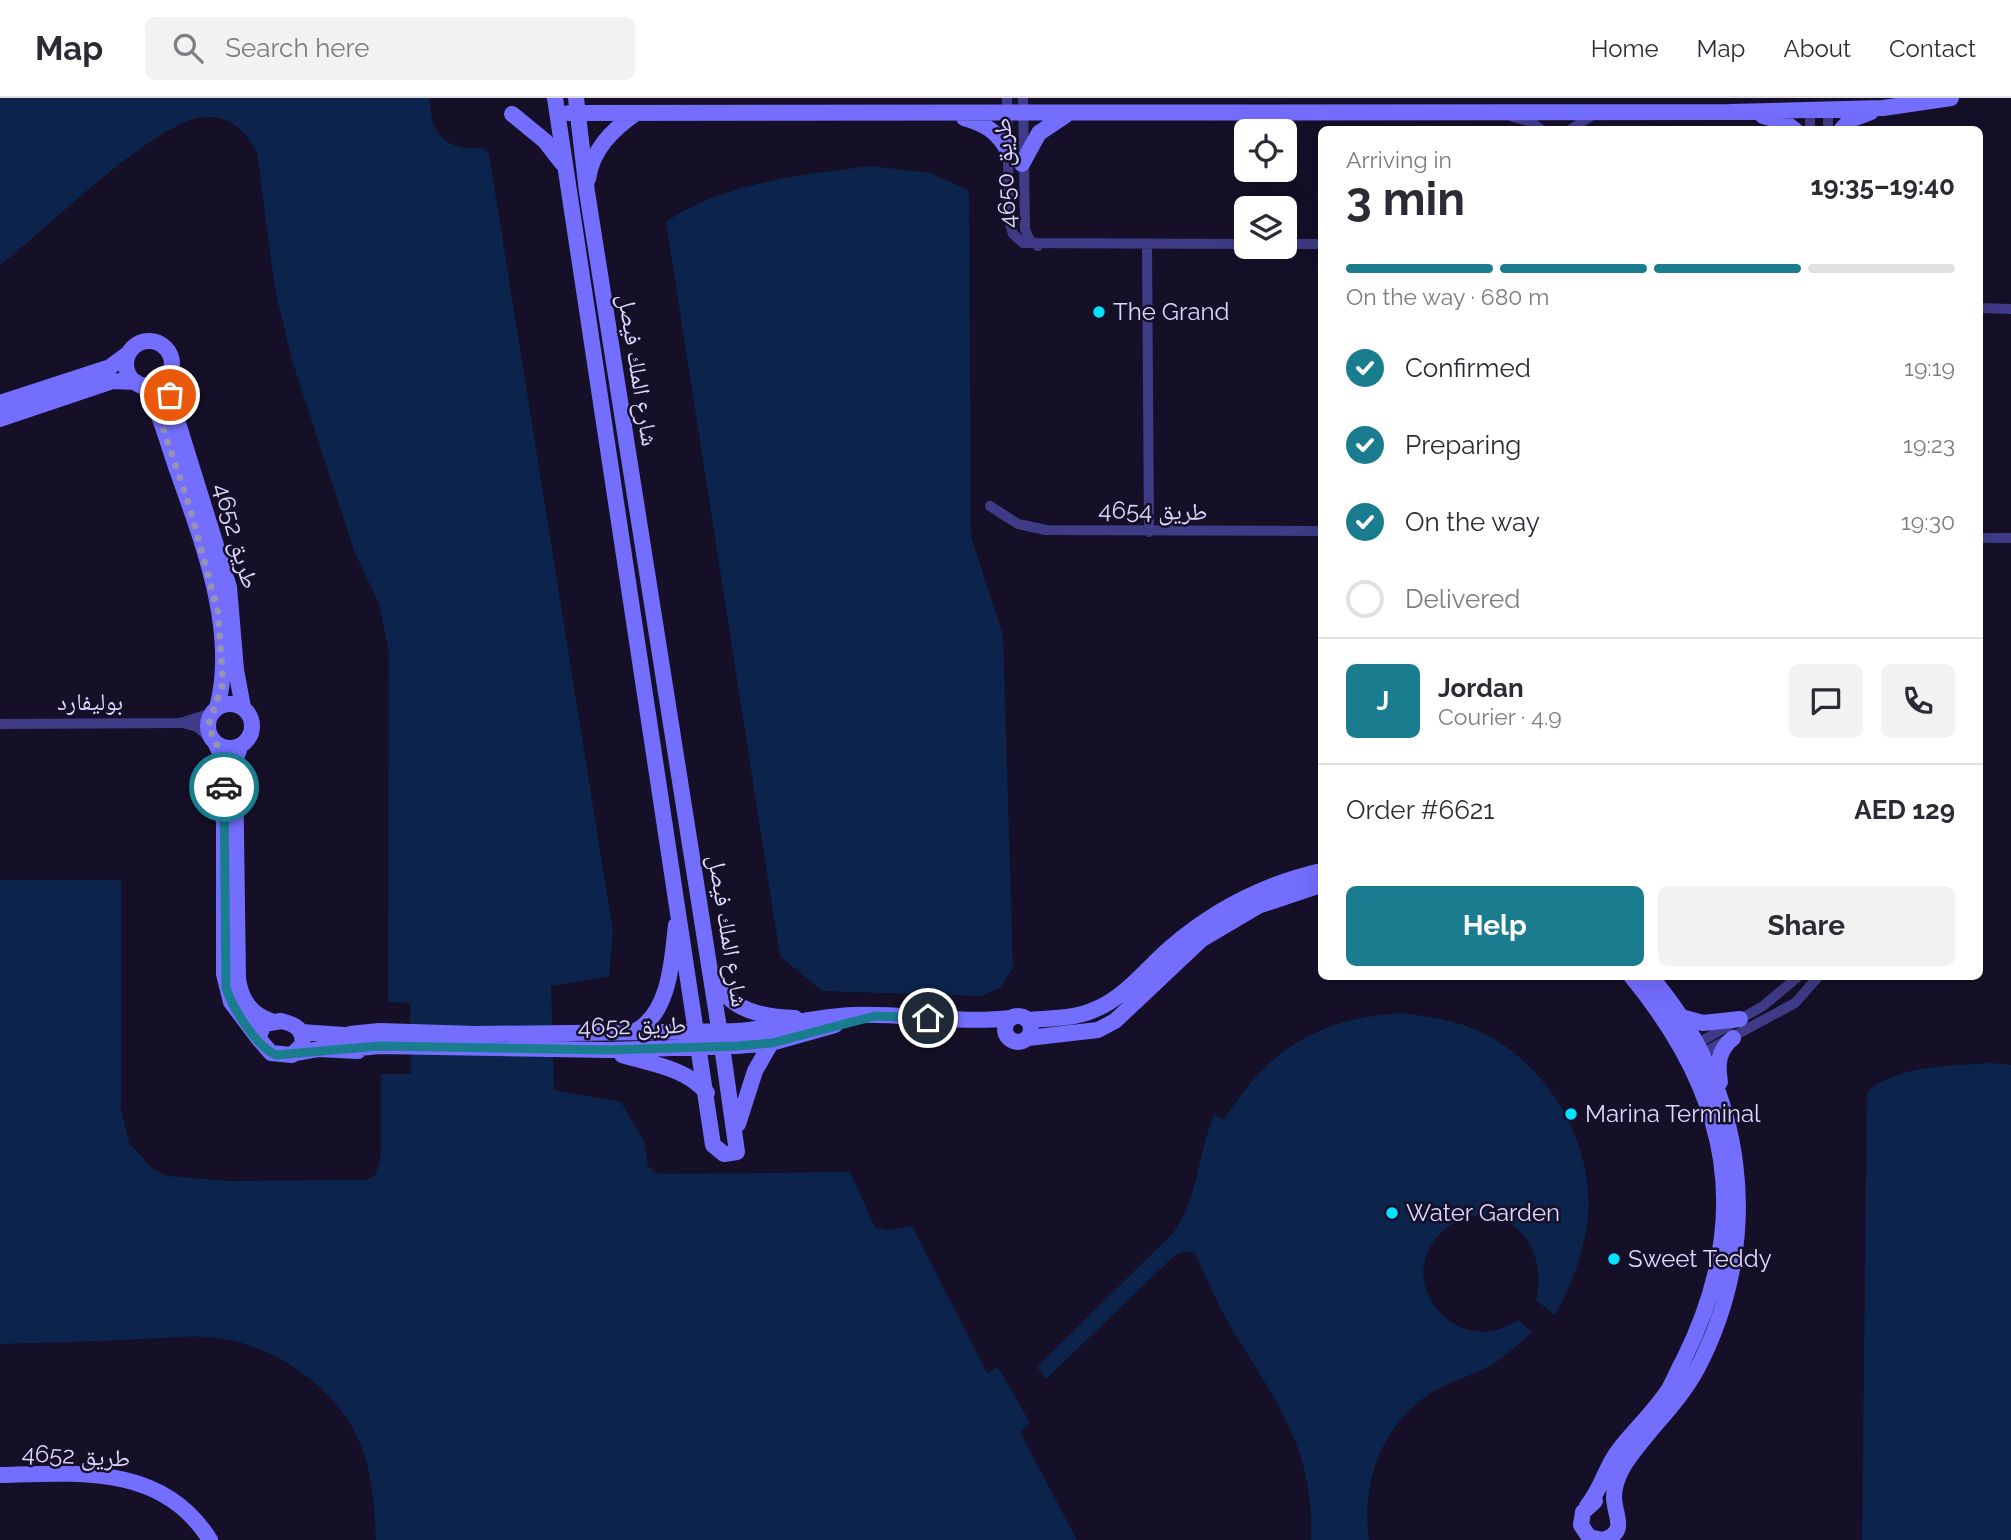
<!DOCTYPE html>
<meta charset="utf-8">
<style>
body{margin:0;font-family:Raleway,"Noto Naskh Arabic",sans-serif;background:#f2f2f3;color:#2b2b33;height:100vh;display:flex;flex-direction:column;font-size:26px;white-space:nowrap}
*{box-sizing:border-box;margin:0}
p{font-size:23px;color:#7c7c81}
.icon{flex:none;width:38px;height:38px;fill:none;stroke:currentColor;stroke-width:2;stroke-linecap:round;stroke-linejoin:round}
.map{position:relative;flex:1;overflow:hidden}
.panel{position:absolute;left:1318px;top:28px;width:665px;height:854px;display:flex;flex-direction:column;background:#fff;border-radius:10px;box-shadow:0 7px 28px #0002}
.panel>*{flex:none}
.tools{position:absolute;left:1234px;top:21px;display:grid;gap:14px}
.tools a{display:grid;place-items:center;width:63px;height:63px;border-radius:10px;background:#fff;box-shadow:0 7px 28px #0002;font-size:35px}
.pin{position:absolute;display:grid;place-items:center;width:60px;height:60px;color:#fff;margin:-30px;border:4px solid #fff;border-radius:50%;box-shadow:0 2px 7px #0007}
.courier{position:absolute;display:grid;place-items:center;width:70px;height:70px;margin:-35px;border:5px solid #197d8f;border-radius:50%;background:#fff;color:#222;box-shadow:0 2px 9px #0007}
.summary em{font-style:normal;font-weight:700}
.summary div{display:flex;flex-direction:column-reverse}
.summary{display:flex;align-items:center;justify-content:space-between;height:119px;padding:0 28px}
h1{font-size:46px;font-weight:700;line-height:52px}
.bar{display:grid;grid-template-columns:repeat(4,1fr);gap:10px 7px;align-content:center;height:84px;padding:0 28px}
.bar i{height:9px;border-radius:5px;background:#e1e1e2}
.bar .selected{background:#197d8f}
.bar p{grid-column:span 4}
.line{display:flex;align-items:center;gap:18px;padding:0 28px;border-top:2px solid #e1e1e2}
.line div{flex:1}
.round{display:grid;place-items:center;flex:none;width:74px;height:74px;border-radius:10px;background:#f2f2f3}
ol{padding:0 28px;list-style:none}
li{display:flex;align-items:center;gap:21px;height:77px}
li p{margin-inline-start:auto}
li .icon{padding:7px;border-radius:50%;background:#197d8f;color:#fff;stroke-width:4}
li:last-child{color:#7c7c81}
li i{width:38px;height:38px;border:4px solid #e1e1e2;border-radius:50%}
.button{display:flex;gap:14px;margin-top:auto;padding:14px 28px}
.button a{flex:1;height:80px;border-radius:10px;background:#197d8f;color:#fff;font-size:28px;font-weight:700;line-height:80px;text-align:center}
.button a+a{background:#f2f2f3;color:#2b2b33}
header{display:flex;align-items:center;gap:42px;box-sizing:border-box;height:98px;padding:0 35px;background:#fff;border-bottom:2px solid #e1e1e2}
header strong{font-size:33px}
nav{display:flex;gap:38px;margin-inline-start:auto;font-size:24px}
.search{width:490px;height:63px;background:#f2f2f3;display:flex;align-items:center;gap:18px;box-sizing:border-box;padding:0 24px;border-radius:10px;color:#7c7c81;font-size:26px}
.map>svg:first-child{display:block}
.water{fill:#0c234b}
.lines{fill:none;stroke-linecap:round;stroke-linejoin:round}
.street{stroke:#3f3b87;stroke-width:10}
.secondary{stroke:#746eff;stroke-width:16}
.done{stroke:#9791b4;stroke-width:7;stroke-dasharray:0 12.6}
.route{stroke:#197d8f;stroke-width:9}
.poi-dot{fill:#03e2ff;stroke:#151028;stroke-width:2.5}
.labels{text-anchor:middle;stroke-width:5;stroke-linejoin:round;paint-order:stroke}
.street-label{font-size:24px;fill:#ddd7ff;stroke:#151028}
.poi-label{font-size:24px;fill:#ddd7ff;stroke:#151028;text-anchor:start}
</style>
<header>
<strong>Map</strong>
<div class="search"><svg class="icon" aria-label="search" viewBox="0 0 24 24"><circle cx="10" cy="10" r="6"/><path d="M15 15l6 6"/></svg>Search here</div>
<nav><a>Home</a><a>Map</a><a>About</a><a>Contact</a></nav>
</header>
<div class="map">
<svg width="2011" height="1442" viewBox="0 0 2011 1442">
<rect width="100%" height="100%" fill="#151028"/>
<path class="water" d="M0,0H430C430,38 445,52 483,50L489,56L613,834L609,878L551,888L554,992L621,1004L644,1043L648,1068L658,1076L850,1074L875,1129L888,1132L912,1128L987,1275L998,1269L1030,1325L1020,1334L1077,1442H376C374,1409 373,1373 359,1343C337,1291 278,1250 224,1241C198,1236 170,1240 144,1241C96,1243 48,1245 0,1246V782H121V1011L129,1045L152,1070L167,1078L228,1083L367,1082L376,1076L381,1057V976H411L410,905L388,904L389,553L379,506L355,455L292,262L275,191L257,54C246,33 228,16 203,19C152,25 44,134 0,167Z
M871,68L930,75L969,92L971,439L1003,537L1013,870L1000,890L981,898L822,893L780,858L666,124C720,85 806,76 871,68Z
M1406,915C1429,919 1452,922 1474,931C1547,962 1598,1047 1587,1127C1582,1159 1571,1189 1555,1217L1536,1202C1552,1138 1490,1090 1442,1134C1390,1183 1457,1264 1518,1222L1532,1234C1519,1246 1506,1258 1490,1268C1471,1278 1449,1284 1431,1295C1381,1328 1361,1385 1369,1442H1311C1315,1347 1273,1301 1228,1224C1215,1202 1206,1178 1195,1155L1186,1153L1175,1157L1046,1281L1037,1269L1173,1135C1198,1102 1198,1055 1214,1017L1224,1022C1269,949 1321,919 1406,915Z
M1992,965L2011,967V1442H1862L1867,994C1899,966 1952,968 1992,965Z"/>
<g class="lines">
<path class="street" d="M1007,0L1009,123L1013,136L1023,145L1246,146
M1023,0L1025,131L1029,141L1038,148
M1810,11V32
M1513,19L1531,24L1542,32
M1570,32L1594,16
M1828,32V11
M1284,146H1321
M1147,147L1149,434
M1979,210L2011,211
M990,408L1018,426L1046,432L1321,433
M1979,440H2011
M183,625L197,629L211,640
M0,626L180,625L212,615
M1691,949L1763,908L1799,878
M1697,958L1795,905L1819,878"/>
<path class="secondary" d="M555,0L713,1047L724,1056L737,1054L724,962L587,94L576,0
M569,15L1730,14L1883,10L1951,0
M512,16L545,43L562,65
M1763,18L1784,24L1795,32
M964,20C985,26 997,33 1008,53
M1841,32L1850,22L1871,14
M1022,66L1039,35L1066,17
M588,81C592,52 612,32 635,16
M126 266a23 23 0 1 1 46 0a23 23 0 1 1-46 0Z
M165,283L229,489L236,572L243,609
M143,287C159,311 166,339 175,366C201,440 238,532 217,610
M0,305L110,269L129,255
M0,321L113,283L136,284
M208 628a22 22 0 1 1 44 0a22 22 0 1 1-44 0Z
M215,644L224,663V876L231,904L258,940
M240,649L235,663L238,881C241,902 251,916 271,923
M716,879C727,913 764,919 795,920
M1005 931a13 13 0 1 1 26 0a13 13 0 1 1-26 0Z
M1681,919L1703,925L1740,921
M1028,922C1050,920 1076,921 1096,911C1125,899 1147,870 1170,850C1214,812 1265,786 1321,773
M281,923C295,926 305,932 302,947L292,957L271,955L258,940L264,926Z
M301,934L358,938
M634,934C670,916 672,862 676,827
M350,936L379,933L477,936L735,933C775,931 814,918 853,917C906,915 958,926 1011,920
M1028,940L1098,932L1115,923L1202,841L1258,808L1321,787
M350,951L379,948L608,952L737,948L771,945L835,927
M297,955L319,951L358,953
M622,957C652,966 686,970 707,995
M1720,984C1717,966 1718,952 1733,940
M738,1026L755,973L771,945
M0,1377C79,1375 163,1366 210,1442
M1595,1403L1583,1414L1581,1427L1589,1439L1602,1442
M1587,1408C1601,1392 1605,1370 1618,1353C1634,1332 1654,1314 1669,1291C1674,1282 1678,1272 1683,1263C1754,1121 1731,999 1631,878
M1603,1442C1629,1434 1614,1417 1614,1399C1614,1388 1618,1378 1623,1369C1645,1334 1677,1308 1697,1271C1766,1140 1746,989 1650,878"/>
</g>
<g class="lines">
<path class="done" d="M170,297L165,282L158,287L143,288L159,318L190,410L218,514L223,585L208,628L223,659L224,689"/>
<path class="route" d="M224,689L226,890C233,911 256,948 276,957L379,948L608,952L737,948L772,945L875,918L928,920"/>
</g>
<g class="poi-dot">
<circle cx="1099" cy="214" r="7"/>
<circle cx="1571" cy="1016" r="7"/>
<circle cx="1392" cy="1115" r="7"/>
<circle cx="1614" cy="1161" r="7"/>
</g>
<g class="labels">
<g class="street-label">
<text transform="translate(1005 75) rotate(-93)" y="8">طريق 4650</text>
<text transform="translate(638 272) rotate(81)" y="8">شارع الملك فيصل</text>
<text transform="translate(1153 413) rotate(1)" y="8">طريق 4654</text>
<text transform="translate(236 438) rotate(74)" y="8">طريق 4652</text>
<text x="90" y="612">بوليفارد</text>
<text transform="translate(728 833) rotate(81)" y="8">شارع الملك فيصل</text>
<text transform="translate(632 928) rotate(-1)" y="8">طريق 4652</text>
<text transform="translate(76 1358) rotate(3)" y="8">طريق 4652</text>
</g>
<g class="poi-label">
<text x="1113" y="222">The Grand</text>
<text x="1585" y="1024">Marina Terminal</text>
<text x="1406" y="1123">Water Garden</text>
<text x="1628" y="1169">Sweet Teddy</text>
</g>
</g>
</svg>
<div class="tools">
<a><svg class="icon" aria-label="locate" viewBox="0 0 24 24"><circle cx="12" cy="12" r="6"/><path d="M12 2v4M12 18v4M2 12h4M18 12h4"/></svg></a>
<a><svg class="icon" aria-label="layers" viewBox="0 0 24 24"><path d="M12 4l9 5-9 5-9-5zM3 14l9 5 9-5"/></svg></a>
</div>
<div class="pin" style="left:170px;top:297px;background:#ea580c"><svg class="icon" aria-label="bag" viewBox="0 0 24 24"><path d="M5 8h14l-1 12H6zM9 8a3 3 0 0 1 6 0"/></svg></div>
<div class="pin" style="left:928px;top:920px;background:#1f2937"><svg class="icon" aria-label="home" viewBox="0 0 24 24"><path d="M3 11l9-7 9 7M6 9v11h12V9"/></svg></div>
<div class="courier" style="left:224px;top:689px"><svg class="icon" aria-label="car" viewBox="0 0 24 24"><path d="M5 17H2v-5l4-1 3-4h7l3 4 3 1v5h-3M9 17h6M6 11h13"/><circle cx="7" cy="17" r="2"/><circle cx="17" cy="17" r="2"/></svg></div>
<section class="panel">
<div class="summary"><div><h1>3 min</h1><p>Arriving in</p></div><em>19:35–19:40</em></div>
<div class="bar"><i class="selected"></i><i class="selected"></i><i class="selected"></i><i></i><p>On the way · 680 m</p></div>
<ol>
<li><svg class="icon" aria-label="check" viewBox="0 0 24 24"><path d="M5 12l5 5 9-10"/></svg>Confirmed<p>19:19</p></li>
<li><svg class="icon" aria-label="check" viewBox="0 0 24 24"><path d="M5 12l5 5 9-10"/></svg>Preparing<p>19:23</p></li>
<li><svg class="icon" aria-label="check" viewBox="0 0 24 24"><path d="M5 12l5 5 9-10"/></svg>On the way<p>19:30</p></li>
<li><i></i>Delivered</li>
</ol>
<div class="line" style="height:126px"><b class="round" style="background:#197d8f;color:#fff">J</b><div><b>Jordan</b><p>Courier · 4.9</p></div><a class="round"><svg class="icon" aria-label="chat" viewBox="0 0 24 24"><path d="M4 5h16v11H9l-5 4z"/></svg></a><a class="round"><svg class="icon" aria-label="phone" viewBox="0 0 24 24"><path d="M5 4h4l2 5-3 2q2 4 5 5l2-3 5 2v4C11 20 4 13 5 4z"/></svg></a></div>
<div class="line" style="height:91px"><div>Order #6621</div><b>AED 129</b></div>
<div class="button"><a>Help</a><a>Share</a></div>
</section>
</div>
